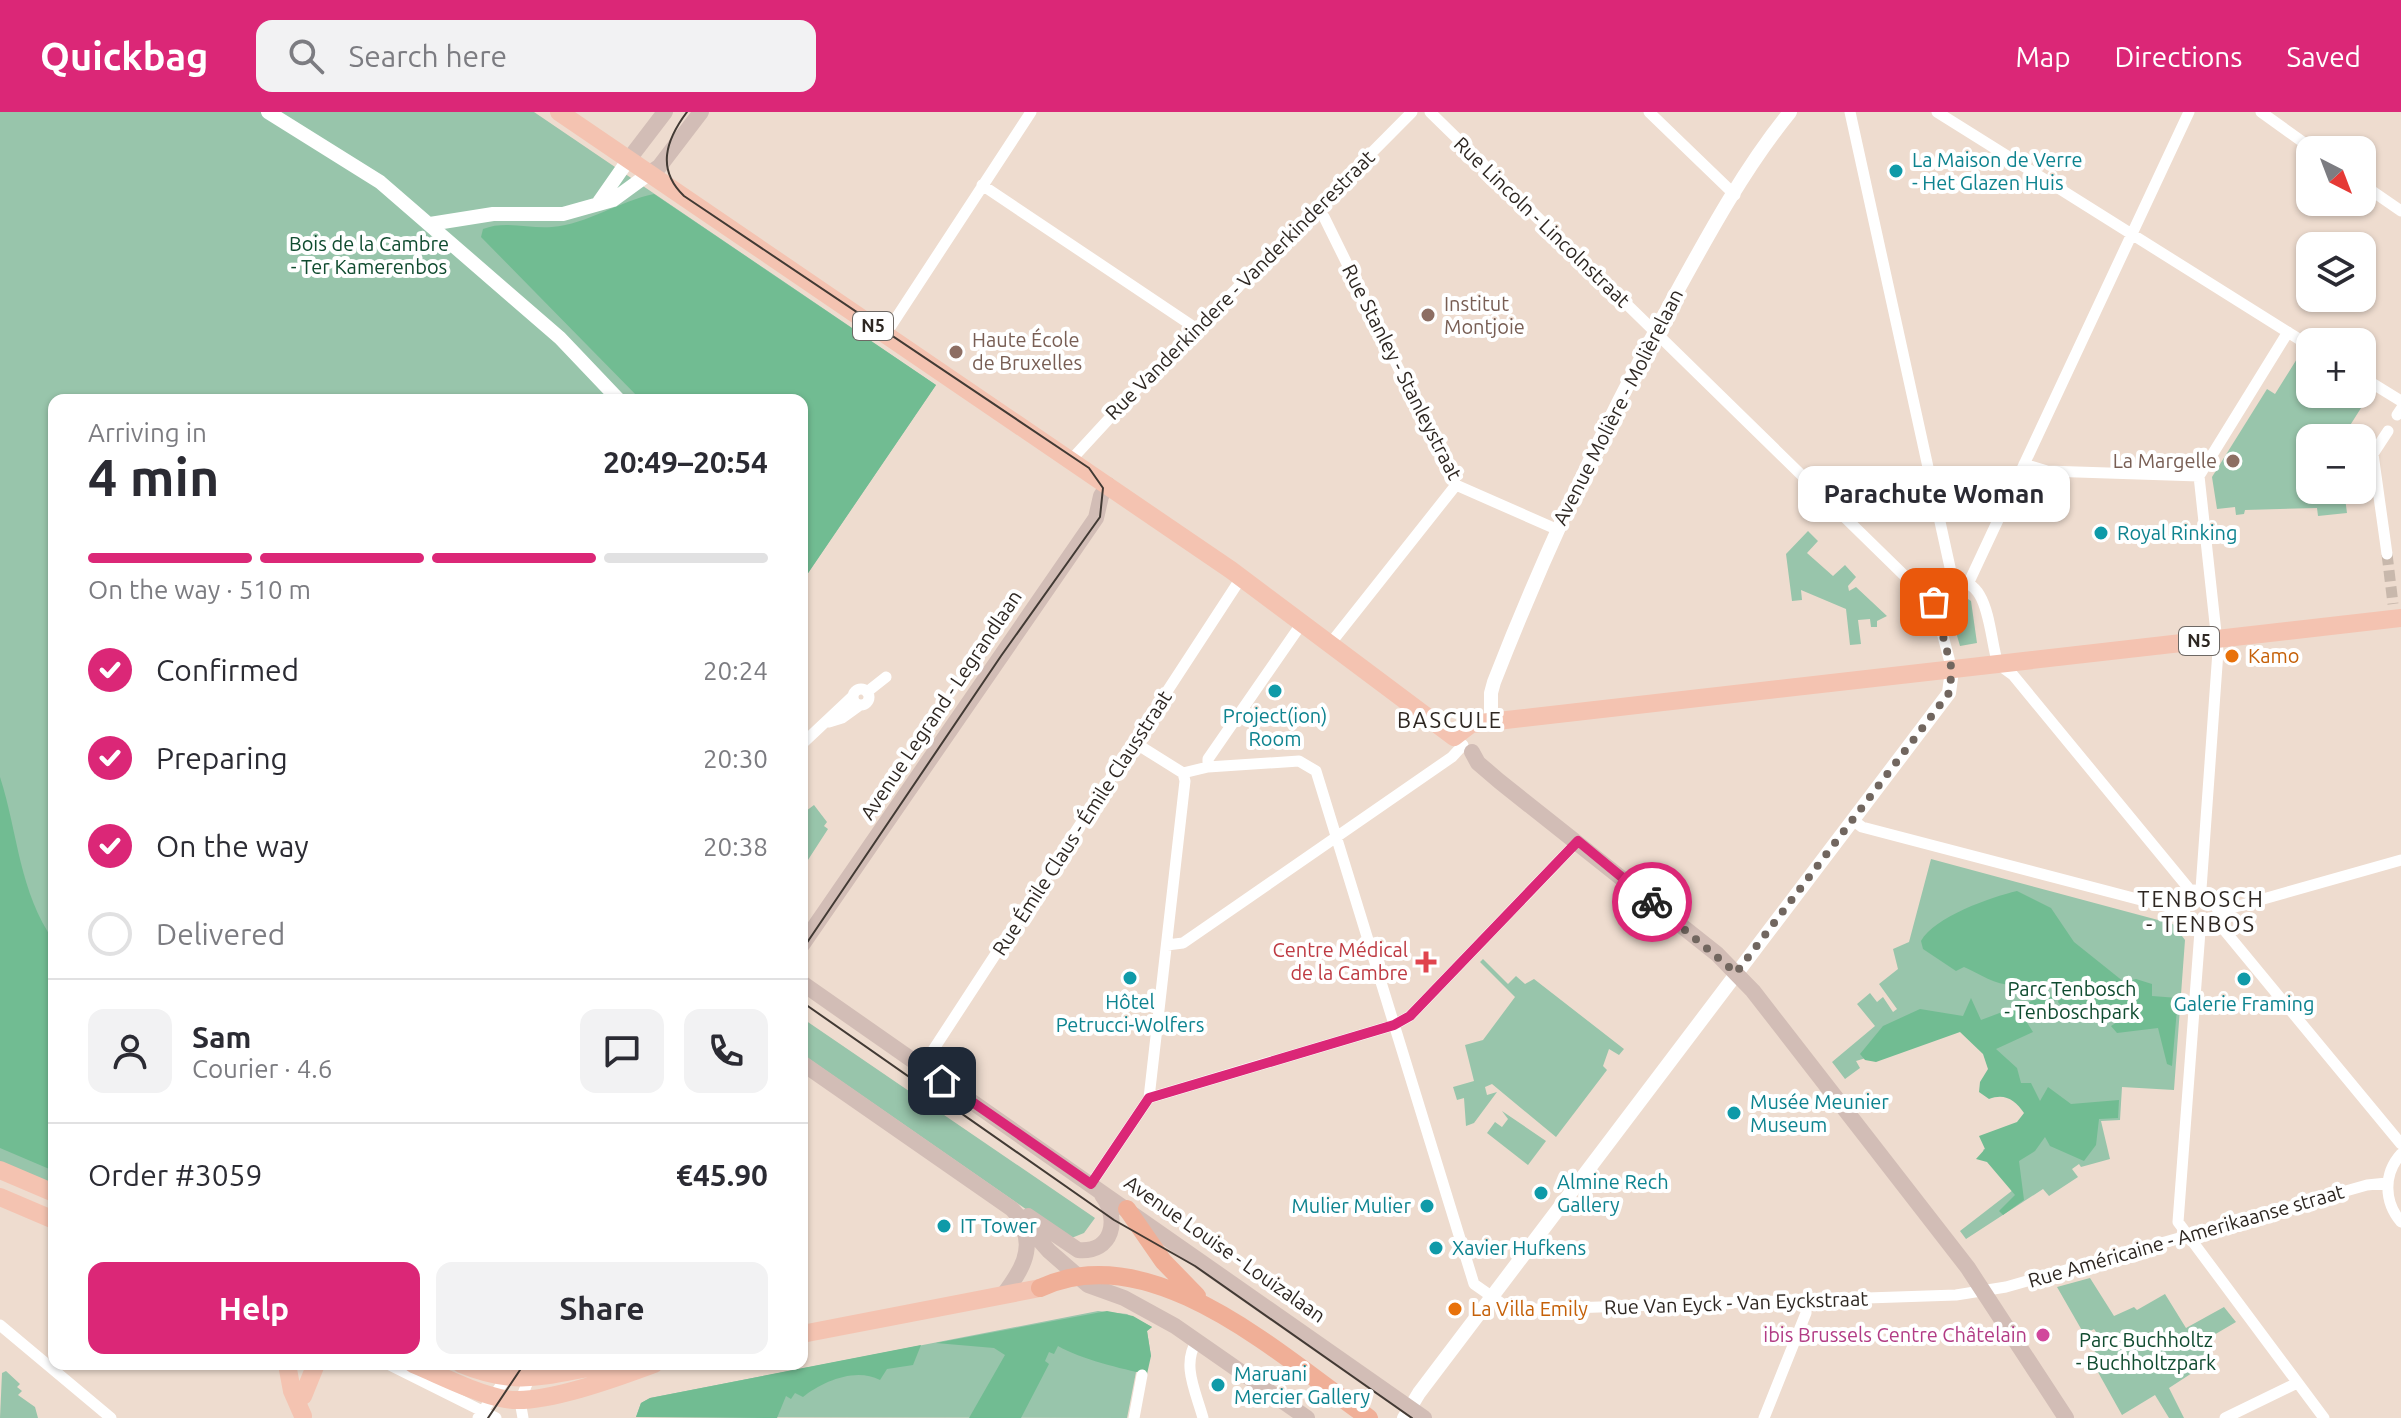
<!DOCTYPE html>
<meta charset="utf-8">
<style>
body{margin:0;font-family:Ubuntu,sans-serif;background:#f2f2f3;color:#2b2b33;height:100vh;display:flex;flex-direction:column;font-size:30px;white-space:nowrap}
*{box-sizing:border-box;margin:0}
p{font-size:26px;color:#7c7c81}
.icon{flex:none;width:44px;height:44px;fill:none;stroke:currentColor;stroke-width:2;stroke-linecap:round;stroke-linejoin:round}
.map{position:relative;flex:1;overflow:hidden}
.panel{position:absolute;left:48px;top:282px;width:760px;height:976px;display:flex;flex-direction:column;background:#fff;border-radius:16px;box-shadow:0 2px 6px #0004}
.panel>*{flex:none}
.needle{width:52px;rotate:138deg}
.fabs{position:absolute;left:2296px;top:24px;display:grid;gap:16px}
.fabs a{display:grid;place-items:center;width:80px;height:80px;border-radius:16px;background:#fff;box-shadow:0 2px 6px #0004;font-size:40px}
.pin{position:absolute;display:grid;place-items:center;width:68px;height:68px;color:#fff;margin:-34px;border-radius:16px;box-shadow:0 4px 12px #0006}
.courier{position:absolute;display:grid;place-items:center;width:80px;height:80px;margin:-40px;border:6px solid #db2777;border-radius:50%;background:#fff;color:#222;box-shadow:0 2px 10px #0007}
.bubble{position:absolute;height:56px;border-radius:16px;background:#fff;box-shadow:0 2px 6px #0004;font-size:26px;font-weight:600;line-height:56px;text-align:center}
.head em{font-style:normal;font-weight:600}
.head div{display:flex;flex-direction:column-reverse}
.head{display:flex;align-items:center;justify-content:space-between;height:136px;padding:0 40px}
h1{font-size:52px;font-weight:600;line-height:60px}
.bar{display:grid;grid-template-columns:repeat(4,1fr);gap:12px 8px;align-content:center;height:96px;padding:0 40px}
.bar i{height:10px;border-radius:6px;background:#e1e1e2}
.bar .active{background:#db2777}
.bar p{grid-column:span 4}
.line{display:flex;align-items:center;gap:20px;padding:0 40px;border-top:2px solid #e1e1e2}
.line div{flex:1}
.round{display:grid;place-items:center;flex:none;width:84px;height:84px;border-radius:16px;background:#f2f2f3}
ol{padding:0 40px;list-style:none}
li{display:flex;align-items:center;gap:24px;height:88px}
li p{margin-inline-start:auto}
li .icon{padding:8px;border-radius:50%;background:#db2777;color:#fff;stroke-width:4}
li:last-child{color:#7c7c81}
li i{width:44px;height:44px;border:4px solid #e1e1e2;border-radius:50%}
.action{display:flex;gap:16px;margin-top:auto;padding:16px 40px}
.action a{flex:1;height:92px;border-radius:16px;background:#db2777;color:#fff;font-size:32px;font-weight:600;line-height:92px;text-align:center}
.action a+a{background:#f2f2f3;color:#2b2b33}
header{display:flex;align-items:center;gap:48px;box-sizing:border-box;height:112px;padding:0 40px;background:#db2777;color:#fff}
header strong{font-size:38px}
nav{display:flex;gap:44px;margin-inline-start:auto;font-size:28px}
.search{width:560px;height:72px;background:#f2f2f3;display:flex;align-items:center;gap:20px;box-sizing:border-box;padding:0 28px;border-radius:16px;color:#7c7c81;font-size:30px}
.map>svg:first-child{display:block}
.green{fill:#98c5ab}
.forest{fill:#71bc92}
.lines{fill:none;stroke-linecap:round;stroke-linejoin:round}
.minor-tunnel{stroke:#c8b8ac;stroke-width:11;stroke-dasharray:11 5.5;stroke-linecap:butt}
.minor{stroke:#fff;stroke-width:11}
.tertiary{stroke:#fff;stroke-width:14}
.secondary{stroke:#d2bdb6;stroke-width:16}
.primary{stroke:#f4c3b1;stroke-width:18}
.trunk{stroke:#f0af97;stroke-width:18}
.tram{stroke:#423a34;stroke-width:2}
.done{stroke:#71665f;stroke-width:8;stroke-dasharray:0 14.4}
.route{stroke:#db2777;stroke-width:10}
.culture-dot{fill:#0f9aa8;stroke:#fff;stroke-width:3}
.education-dot{fill:#8d6e63;stroke:#fff;stroke-width:3}
.food-dot{fill:#e8710a;stroke:#fff;stroke-width:3}
.health-dot{fill:#e0444e;stroke:#fff;stroke-width:3}
.hotel-dot{fill:#d1479c;stroke:#fff;stroke-width:3}
.labels{text-anchor:middle;stroke-width:8;stroke-linejoin:round;paint-order:stroke}
.shield{fill:#fff;stroke:#6d6864;stroke-width:2}
.shield-label{font-size:18px;font-weight:bold;fill:#2e2722}
.culture-label{font-size:20px;fill:#0d838f;stroke:#fff;text-anchor:start}
.street-label{font-size:20px;fill:#2e2722;stroke:#fff}
.park-label{font-size:20px;fill:#0f4b2f;stroke:#fff}
.education-label{font-size:20px;fill:#785e54;stroke:#fff;text-anchor:start}
.food-label{font-size:20px;fill:#c56008;stroke:#fff;text-anchor:start}
.health-label{font-size:20px;fill:#be3a42;stroke:#fff;text-anchor:end}
.hotel-label{font-size:20px;fill:#b23c85;stroke:#fff;text-anchor:end}
.neighbourhood-label{font-size:22px;letter-spacing:2px;fill:#2e2722;stroke:#fff}
</style>
<header>
<strong>Quickbag</strong>
<div class="search"><svg class="icon" aria-label="search" viewBox="0 0 24 24"><circle cx="10" cy="10" r="6"/><path d="M15 15l6 6"/></svg>Search here</div>
<nav><a>Map</a><a>Directions</a><a>Saved</a></nav>
</header>
<div class="map">
<svg width="2401" height="1306" viewBox="0 0 2401 1306">
<rect width="100%" height="100%" fill="#eedccf"/>
<path class="green" d="M0,0H534L936,273L802,470V288H54V1073L0,1053Z
M2300,242L2310,249V282L2362,281L2368,285L2342,326H2310V378H2344L2347,401L2318,404L2317,396L2245,398L2244,402L2236,403L2235,395L2217,397L2212,365L2267,277L2275,282Z
M1808,419L1818,429L1807,441L1833,464L1845,453L1856,465L1848,474L1849,479L1856,475L1887,504L1877,509V515H1871L1870,507L1858,508L1861,532L1850,533L1846,497L1801,478L1802,488L1792,489L1786,442Z
M1959,481L1971,489L1977,531L1960,534L1947,489Z
M814,693L827,710L824,714L828,717L806,751L802,746V702Z
M1931,747L2173,812L2185,828L2174,978L2122,975L2120,1008L2101,1009L2110,1047L2081,1055L2079,1052L2072,1057L2078,1065L2049,1084L2043,1077L1966,1127L1960,1119L2013,1078L1983,1038L2031,1002L1968,915L1856,949L1860,956L1845,967L1832,950L1875,914L1857,892L1870,881L1877,890L1883,885L1893,900L1897,897L1879,872L1898,857L1893,837L1909,830Z
M1483,847L1508,872L1516,864L1525,872L1534,867L1624,937L1619,943L1609,937L1603,954L1607,958L1556,1025L1492,972L1485,975L1487,983L1497,980L1474,1011L1466,1014L1464,986L1457,988L1453,975L1474,969L1465,933L1483,928L1515,885L1480,850Z
M802,906L1095,1106L1084,1121L1069,1127L802,942Z
M1502,999L1546,1029L1528,1053L1487,1021L1495,1010L1502,1015L1508,1007Z
M2090,1166L2114,1204L2134,1195L2137,1198L2165,1182L2186,1216L2224,1195L2236,1210L2202,1230L2212,1248L2169,1276L2184,1306H2169L2155,1283L2122,1303L2094,1253L2101,1248L2093,1237L2103,1230L2094,1217L2084,1222L2057,1175Z
M1098,1199L1127,1202L1152,1215L1147,1219L1151,1244L1136,1260L1127,1306L636,1305L641,1291L650,1286Z
M6,1259L20,1272L17,1275L22,1279L18,1283L35,1295L38,1306H0L2,1261Z"/>
<path class="forest" d="M654,82L936,273L802,470V288H641L481,125L483,117C505,108 529,117 552,115C588,112 619,89 654,82Z
M0,665C18,721 19,780 54,829V1059L0,1036Z
M2017,779L2051,796L2074,830L2124,870L2136,867L2152,872V884L2178,886L2172,954L2167,952L2158,916L2117,921L2111,914L2122,907L2126,896L2088,898L2080,893L2072,907L2058,890L2063,876C2044,867 2032,872 2013,873C1995,873 1980,862 1964,855L1956,859L1923,837L1921,829C1934,805 1991,785 2017,779Z
M2062,883L2026,909L2033,920L1996,937L2017,956L2021,971H2031L2040,989L2048,975L2071,992L2119,988L2118,1006L2099,1007L2096,1033L2084,1049L2050,1034L2045,1025L2035,1039L2019,1049L2024,1088L2003,1103L1999,1099L2015,1083L1987,1050L1976,1047L1985,1037L1979,1024L2017,1010L2024,1001C2015,988 2005,981 1989,987L1979,980L1980,970L1988,957L1983,942L1960,920L1876,950L1865,948L1860,942L1883,914L1920,897L1963,904L1971,886L1981,908L2034,888Z
M1107,1199L1133,1204L1152,1215L1147,1219L1151,1244L1147,1262C1121,1257 1081,1247 1058,1234L1054,1242L1049,1240L1045,1249L1049,1252L1021,1306H969L1005,1243L994,1236L936,1231Z
M921,1233L913,1253L887,1257L880,1268C855,1255 822,1270 803,1285L795,1281L791,1287L786,1284L777,1306L636,1305L641,1291L650,1286Z"/>
<g class="lines">
<path class="minor-tunnel" d="M2387,442L2393,492"/>
<path class="minor" d="M1430,0L1914,473L1937,482
M1649,0L1735,83
M1850,0L1953,469
M1937,0L2310,234
M2261,0L2314,38
M2362,72L2401,99
M982,73L1197,217
M1315,97L1324,105L1456,373L1556,417
M885,223L1031,0
M2362,265L2401,289
M2397,303L2401,297
M1071,348L1129,285L1412,0
M2024,352L2047,359L2199,364
M2387,442L2373,342L2388,319
M1969,470L2189,0
M1330,532L1456,373
M1952,558L1934,490L1945,472C1991,456 1988,523 1998,552L2013,563L2190,778
M853 585a8 8 0 1 1 16 0a8 8 0 1 1-16 0Z
M867,580L886,565
M829,610L842,606L860,593
M1135,631L1183,661
M802,632L853,584
M1208,655V647L1302,511
M1183,661L1208,655L1299,649L1316,659L1474,1172L1511,1198L1956,1183L2006,1175L2367,1073L2387,1071
M1854,709L1862,715L2183,799
M2201,777L2218,539L2199,364L2288,220
M2190,778L2182,790C2185,810 2200,828 2220,813
M2194,778L2209,783L2222,805
M2221,799L2401,748
M2220,813L2401,1032
M2200,819L2178,1110L2324,1306
M1167,833L1183,831L1452,645L1463,633
M922,955L1241,466
M1149,986L1185,669L1183,661
M2401,1042C2383,1062 2384,1090 2401,1110
M1091,1072L1149,986L1394,913L1410,904L1578,729
M0,1213L111,1306
M1197,1229C1181,1252 1196,1280 1203,1306
M388,1252L496,1306
M478,1306L516,1252
M523,1306L520,1289L535,1252
M1134,1306L1142,1263
M1764,1306L1806,1201V1189
M2225,1306L2297,1271"/>
<path class="tertiary" d="M268,0L380,70L560,226L619,288
M599,90L629,47
M430,112L493,102H563L613,88L650,61
M1491,610V581L1494,570C1546,437 1605,310 1674,185C1708,123 1745,55 1790,0
M1404,1306L1419,1281L1949,581L1952,558"/>
<path class="secondary" d="M629,47L665,0
M650,61L659,55L701,0
M1472,640L1478,651L1499,669L1717,842L1753,879L1968,1156L2066,1306
M802,833L1096,406L1101,384L1108,373
M802,871L1424,1306
M802,951L1012,1097L1049,1139L1088,1173L1124,1186L1175,1214L1307,1306
M1028,1104L1078,1138C1113,1141 1120,1107 1102,1083
M1004,1182C1019,1162 1036,1137 1021,1112"/>
<path class="primary" d="M559,0L1231,458L1454,625L1471,612L2401,506
M0,1058L54,1081
M0,1085L54,1108
M802,1222L1040,1176
M287,1252L292,1279L303,1304
M413,1252C442,1264 474,1281 505,1287C541,1294 619,1265 654,1252
M461,1252C521,1277 550,1261 611,1252
M303,1284L316,1252"/>
<path class="trunk" d="M1127,1097L1163,1149L1197,1184
M1040,1176C1152,1123 1282,1245 1369,1306"/>
<path class="tram" d="M687,0C666,28 656,57 684,84L1089,356L1103,376L1100,405L1001,544L802,838
M802,890L1114,1108L1195,1154L1412,1306
M488,1306L524,1252"/>
</g>
<g class="lines">
<path class="done" d="M1652,790L1736,861L1949,581L1952,558L1934,490"/>
<path class="route" d="M942,969L1091,1072L1149,986L1394,913L1410,904L1578,729L1652,790"/>
</g>
<g class="culture-dot">
<circle cx="1896" cy="59" r="8"/>
<circle cx="2101" cy="421" r="8"/>
<circle cx="1275" cy="579" r="8"/>
<circle cx="1130" cy="866" r="8"/>
<circle cx="2244" cy="867" r="8"/>
<circle cx="1734" cy="1001" r="8"/>
<circle cx="1541" cy="1081" r="8"/>
<circle cx="1427" cy="1094" r="8"/>
<circle cx="944" cy="1114" r="8"/>
<circle cx="1436" cy="1136" r="8"/>
<circle cx="1218" cy="1273" r="8"/>
</g>
<g class="education-dot">
<circle cx="1428" cy="203" r="8"/>
<circle cx="956" cy="240" r="8"/>
<circle cx="2233" cy="349" r="8"/>
</g>
<g class="food-dot">
<circle cx="2232" cy="544" r="8"/>
<circle cx="1455" cy="1197" r="8"/>
</g>
<path class="health-dot" d="M1422 838h8v8h8v8h-8v8h-8v-8h-8v-8h8z"/>
<circle class="hotel-dot" cx="2043" cy="1223" r="8"/>
<g class="labels">
<g class="shield">
<rect x="853" y="200" width="40" height="28" rx="6"/>
<rect x="2179" y="515" width="40" height="28" rx="6"/>
</g>
<g class="shield-label">
<text x="873" y="220">N5</text>
<text x="2199" y="535">N5</text>
</g>
<g class="culture-label">
<text x="1912" y="55">La Maison de Verre<tspan x="1912" dy="23">- Het Glazen Huis</tspan></text>
<text x="2117" y="428">Royal Rinking</text>
<text x="1275" y="611" text-anchor="middle">Project(ion)<tspan x="1275" dy="23">Room</tspan></text>
<text x="1130" y="897" text-anchor="middle">Hôtel<tspan x="1130" dy="23">Petrucci-Wolfers</tspan></text>
<text x="2244" y="899" text-anchor="middle">Galerie Framing</text>
<text x="1750" y="997">Musée Meunier<tspan x="1750" dy="23">Museum</tspan></text>
<text x="1557" y="1077">Almine Rech<tspan x="1557" dy="23">Gallery</tspan></text>
<text x="1411" y="1101" text-anchor="end">Mulier Mulier</text>
<text x="960" y="1121">IT Tower</text>
<text x="1452" y="1143">Xavier Hufkens</text>
<text x="1234" y="1269">Maruani<tspan x="1234" dy="23">Mercier Gallery</tspan></text>
</g>
<g class="street-label">
<text transform="translate(1542 110) rotate(44)" y="7">Rue Lincoln - Lincolnstraat</text>
<text transform="translate(1240 173) rotate(-45)" y="7">Rue Vanderkindere - Vanderkinderestraat</text>
<text transform="translate(1402 260) rotate(63)" y="7">Rue Stanley - Stanleystraat</text>
<text transform="translate(1618 295) rotate(-63)" y="7">Avenue Molière - Molièrelaan</text>
<text transform="translate(941 593) rotate(-56)" y="7">Avenue Legrand - Legrandlaan</text>
<text transform="translate(1082 711) rotate(-57)" y="7">Rue Émile Claus - Émile Clausstraat</text>
<text transform="translate(2186 1124) rotate(-16)" y="7">Rue Américaine - Amerikaanse straat</text>
<text transform="translate(1225 1137) rotate(35)" y="7">Avenue Louise - Louizalaan</text>
<text transform="translate(1736 1191) rotate(-2)" y="7">Rue Van Eyck - Van Eyckstraat</text>
</g>
<g class="park-label">
<text x="369" y="139">Bois de la Cambre<tspan x="369" dy="23">- Ter Kamerenbos</tspan></text>
<text x="2072" y="884">Parc Tenbosch<tspan x="2072" dy="23">- Tenboschpark</tspan></text>
<text x="2146" y="1235">Parc Buchholtz<tspan x="2146" dy="23">- Buchholtzpark</tspan></text>
</g>
<g class="education-label">
<text x="1444" y="199">Institut<tspan x="1444" dy="23">Montjoie</tspan></text>
<text x="972" y="235">Haute École<tspan x="972" dy="23">de Bruxelles</tspan></text>
<text x="2217" y="356" text-anchor="end">La Margelle</text>
</g>
<g class="food-label">
<text x="2248" y="551">Kamo</text>
<text x="1471" y="1204">La Villa Emily</text>
</g>
<g class="health-label">
<text x="1408" y="845">Centre Médical<tspan x="1408" dy="23">de la Cambre</tspan></text>
</g>
<g class="hotel-label">
<text x="2027" y="1230">ibis Brussels Centre Châtelain</text>
</g>
<g class="neighbourhood-label">
<text x="1450" y="616">BASCULE</text>
<text x="2201" y="795">TENBOSCH<tspan x="2201" dy="25">- TENBOS</tspan></text>
</g>
</g>
</svg>
<div class="fabs">
<a><svg class="needle" viewBox="-14 -14 28 28"><path d="M0-13l5 13h-10z" fill="#e53935"/><path d="M0 13l5-13h-10z" fill="#7c7c81"/></svg></a>
<a><svg class="icon" aria-label="layers" viewBox="0 0 24 24"><path d="M12 4l9 5-9 5-9-5zM3 14l9 5 9-5"/></svg></a>
<a>+</a>
<a>−</a>
</div>
<div class="pin" style="left:1934px;top:490px;background:#ea580c"><svg class="icon" aria-label="bag" viewBox="0 0 24 24"><path d="M5 8h14l-1 12H6zM9 8a3 3 0 0 1 6 0"/></svg></div>
<div class="pin" style="left:942px;top:969px;background:#1f2937"><svg class="icon" aria-label="home" viewBox="0 0 24 24"><path d="M3 11l9-7 9 7M6 9v11h12V9"/></svg></div>
<div class="courier" style="left:1652px;top:790px"><svg class="icon" aria-label="bike" viewBox="0 0 24 24"><circle cx="6" cy="16" r="4"/><circle cx="18" cy="16" r="4"/><path d="M6 16l4-8h5l3 8M10 8l3 8H6M13 5h3"/></svg></div>
<div class="bubble" style="left:1798px;top:354px;width:272px">Parachute Woman</div>
<section class="panel">
<div class="head"><div><h1>4 min</h1><p>Arriving in</p></div><em>20:49–20:54</em></div>
<div class="bar"><i class="active"></i><i class="active"></i><i class="active"></i><i></i><p>On the way · 510 m</p></div>
<ol>
<li><svg class="icon" aria-label="check" viewBox="0 0 24 24"><path d="M5 12l5 5 9-10"/></svg>Confirmed<p>20:24</p></li>
<li><svg class="icon" aria-label="check" viewBox="0 0 24 24"><path d="M5 12l5 5 9-10"/></svg>Preparing<p>20:30</p></li>
<li><svg class="icon" aria-label="check" viewBox="0 0 24 24"><path d="M5 12l5 5 9-10"/></svg>On the way<p>20:38</p></li>
<li><i></i>Delivered</li>
</ol>
<div class="line" style="height:144px"><a class="round"><svg class="icon" aria-label="person" viewBox="0 0 24 24"><circle cx="12" cy="8" r="4"/><path d="M4 21q1-7 8-7t8 7"/></svg></a><div><b>Sam</b><p>Courier · 4.6</p></div><a class="round"><svg class="icon" aria-label="chat" viewBox="0 0 24 24"><path d="M4 5h16v11H9l-5 4z"/></svg></a><a class="round"><svg class="icon" aria-label="phone" viewBox="0 0 24 24"><path d="M5 4h4l2 5-3 2q2 4 5 5l2-3 5 2v4C11 20 4 13 5 4z"/></svg></a></div>
<div class="line" style="height:104px"><div>Order #3059</div><b>€45.90</b></div>
<div class="action"><a>Help</a><a>Share</a></div>
</section>
</div>
